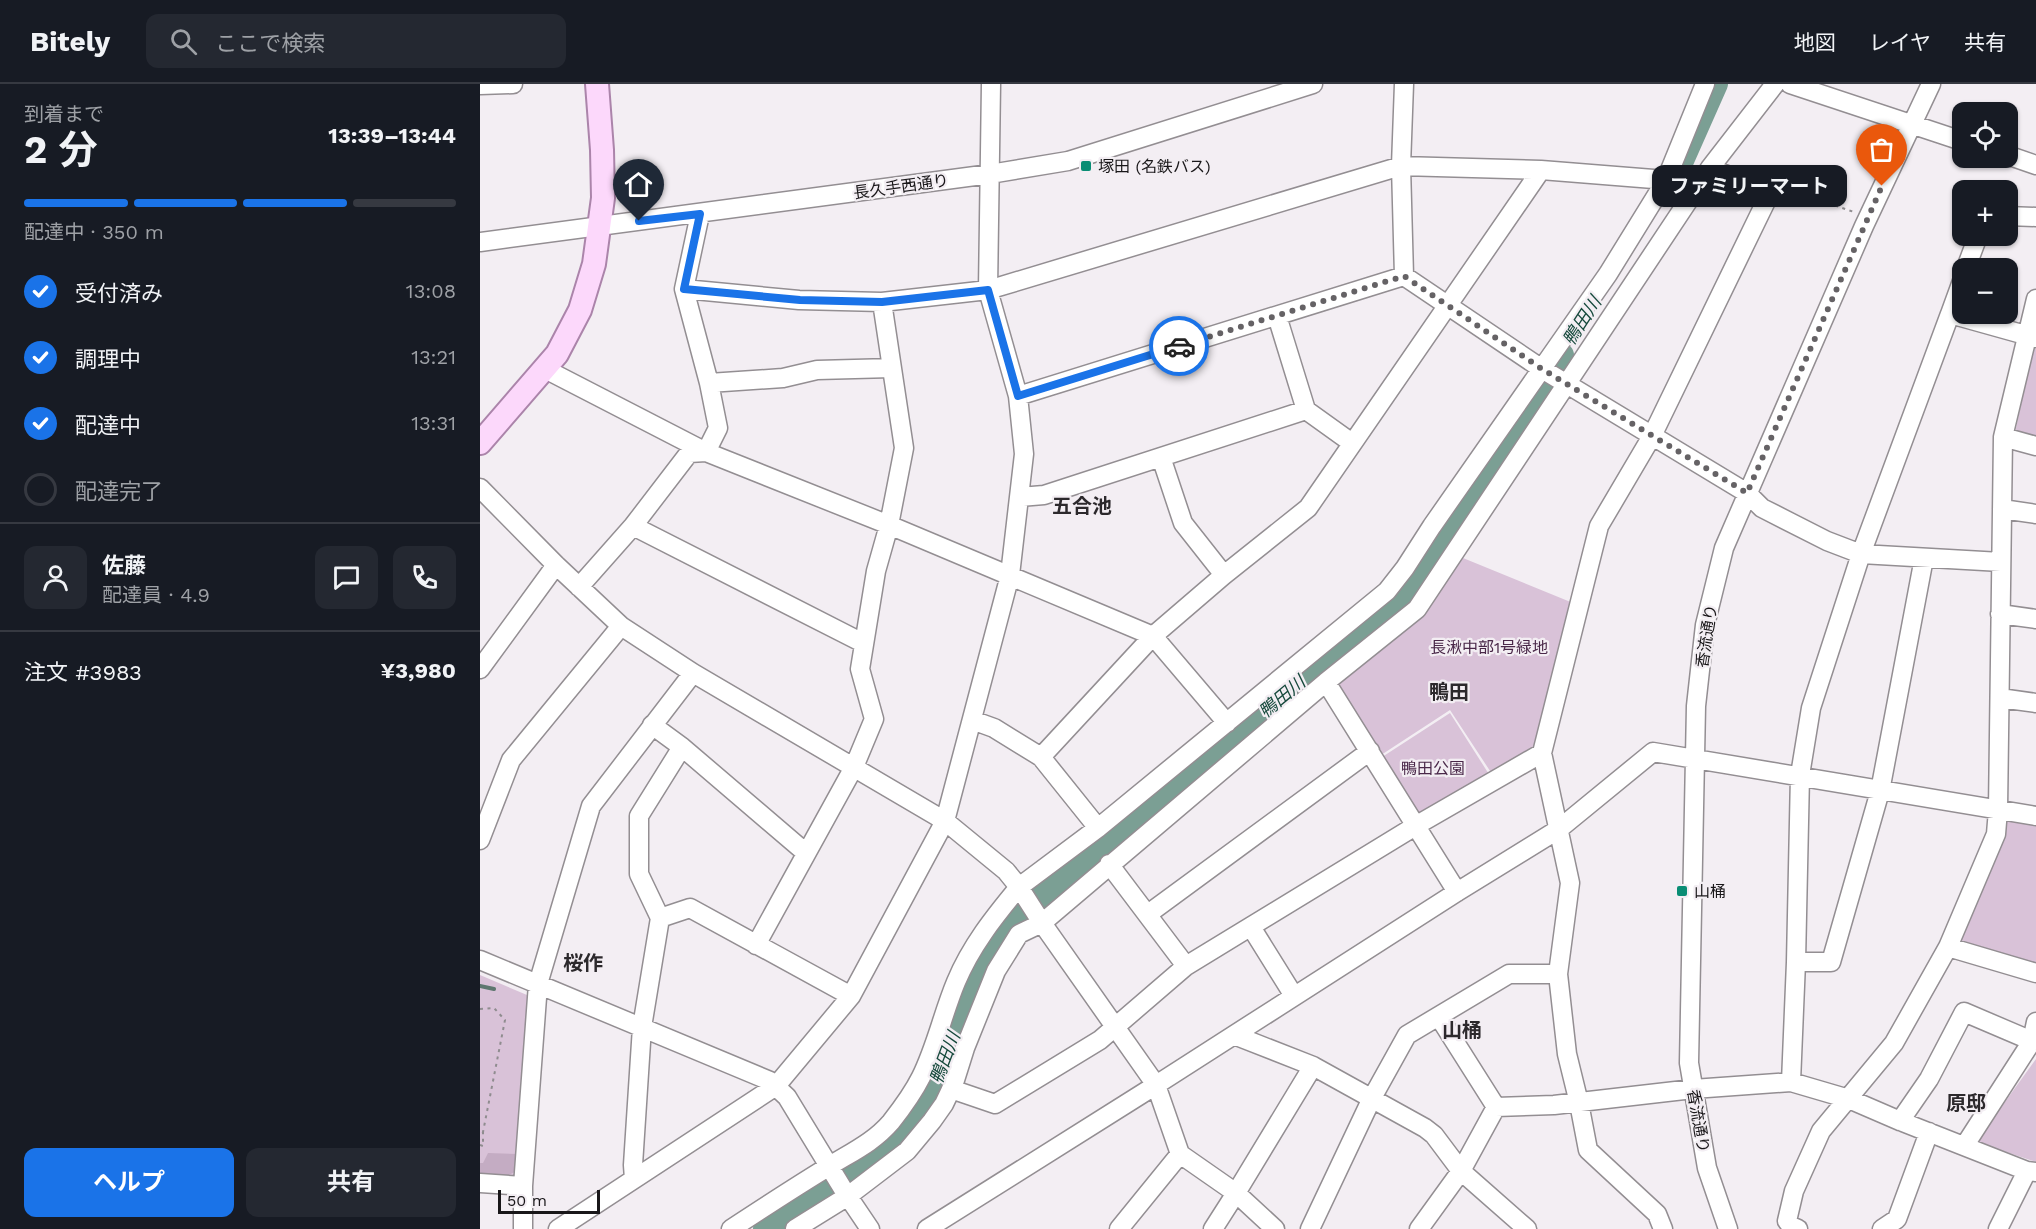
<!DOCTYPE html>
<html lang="ja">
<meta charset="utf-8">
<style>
body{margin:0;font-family:"Work Sans","Noto Sans JP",sans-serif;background:#242831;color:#f1f3f6;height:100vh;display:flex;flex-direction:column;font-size:22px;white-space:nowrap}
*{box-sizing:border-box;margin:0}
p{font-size:20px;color:#9ea1a6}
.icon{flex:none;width:33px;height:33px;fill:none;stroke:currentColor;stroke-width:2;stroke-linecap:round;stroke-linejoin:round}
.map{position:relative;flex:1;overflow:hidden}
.drawer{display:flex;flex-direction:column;background:#171b24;width:480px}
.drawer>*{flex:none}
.buttons{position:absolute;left:1472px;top:18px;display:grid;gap:12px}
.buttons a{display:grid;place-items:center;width:66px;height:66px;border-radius:12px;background:#171b24;box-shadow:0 2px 4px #0004;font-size:30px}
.scale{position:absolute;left:18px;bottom:15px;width:102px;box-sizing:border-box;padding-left:6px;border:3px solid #191719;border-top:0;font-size:16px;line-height:21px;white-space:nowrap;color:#191719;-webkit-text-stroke:4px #f3eef3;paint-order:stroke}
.pin{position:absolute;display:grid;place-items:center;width:51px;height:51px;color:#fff;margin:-62px -26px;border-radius:50% 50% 50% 0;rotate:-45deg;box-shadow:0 0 6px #0007}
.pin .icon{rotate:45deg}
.courier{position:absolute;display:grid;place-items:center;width:60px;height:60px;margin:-30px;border:4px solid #1a73e8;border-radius:50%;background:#fff;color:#222;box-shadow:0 2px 8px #0007}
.bubble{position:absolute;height:42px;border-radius:12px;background:#171b24;box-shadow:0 2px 4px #0004;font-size:20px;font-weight:700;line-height:42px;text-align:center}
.headline em{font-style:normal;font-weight:700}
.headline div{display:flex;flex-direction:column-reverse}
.headline{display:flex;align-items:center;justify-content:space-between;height:102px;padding:0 24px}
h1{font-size:39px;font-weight:700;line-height:45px}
.bar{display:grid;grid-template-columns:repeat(4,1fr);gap:9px 6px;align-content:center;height:72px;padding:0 24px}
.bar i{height:8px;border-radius:4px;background:#363941}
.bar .current{background:#1a73e8}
.bar p{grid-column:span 4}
.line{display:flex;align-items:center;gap:15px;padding:0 24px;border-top:2px solid #363941}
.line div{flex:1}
.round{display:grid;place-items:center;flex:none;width:63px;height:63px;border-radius:12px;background:#242831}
ol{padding:0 24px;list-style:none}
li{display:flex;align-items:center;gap:18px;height:66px}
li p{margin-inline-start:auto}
li .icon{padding:6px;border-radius:50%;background:#1a73e8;color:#fff;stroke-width:4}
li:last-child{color:#9ea1a6}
li i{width:33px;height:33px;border:3px solid #363941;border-radius:50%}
.action{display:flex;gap:12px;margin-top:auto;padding:12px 24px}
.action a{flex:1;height:69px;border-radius:12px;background:#1a73e8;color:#fff;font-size:24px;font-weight:700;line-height:69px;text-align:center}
.action a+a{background:#242831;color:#f1f3f6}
header{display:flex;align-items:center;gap:36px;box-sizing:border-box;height:84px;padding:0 30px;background:#171b24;border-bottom:2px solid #363941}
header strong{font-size:28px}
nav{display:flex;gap:33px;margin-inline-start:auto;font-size:21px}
.search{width:420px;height:54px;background:#242831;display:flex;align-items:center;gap:15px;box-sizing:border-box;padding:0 21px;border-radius:12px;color:#9ea1a6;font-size:22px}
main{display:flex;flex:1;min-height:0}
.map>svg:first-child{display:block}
.green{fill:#d9c2d8}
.forest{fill:#c4acc3}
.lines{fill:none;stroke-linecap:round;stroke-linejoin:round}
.stream{stroke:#5e766f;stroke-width:4}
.river{stroke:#7b9f94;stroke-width:24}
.minor-casing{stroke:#938e92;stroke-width:21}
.major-casing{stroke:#ab84aa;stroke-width:26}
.path{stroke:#8f8c8f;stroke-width:2;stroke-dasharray:3 4.5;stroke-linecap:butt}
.minor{stroke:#fff;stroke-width:18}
.major{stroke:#fcd8fb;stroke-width:22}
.done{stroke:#656265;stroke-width:6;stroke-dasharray:0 10.8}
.route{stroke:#1a73e8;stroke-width:8}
.poi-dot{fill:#098d74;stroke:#f3eef3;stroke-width:2}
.labels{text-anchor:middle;stroke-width:4.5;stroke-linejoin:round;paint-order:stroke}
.poi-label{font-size:16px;fill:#191719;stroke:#f3eef3;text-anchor:start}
.street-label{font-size:16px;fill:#191719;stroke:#f3eef3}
.park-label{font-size:16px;fill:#4a2849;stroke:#f3eef3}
.water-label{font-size:18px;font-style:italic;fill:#16493c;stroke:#f3eef3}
.quarter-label{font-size:20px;font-weight:bold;fill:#2c292c;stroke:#f3eef3}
</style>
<header>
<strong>Bitely</strong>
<div class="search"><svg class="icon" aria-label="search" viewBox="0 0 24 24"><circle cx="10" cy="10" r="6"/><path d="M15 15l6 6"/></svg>ここで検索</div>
<nav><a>地図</a><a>レイヤ</a><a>共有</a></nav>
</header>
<main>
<section class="drawer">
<div class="headline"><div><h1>2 分</h1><p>到着まで</p></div><em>13:39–13:44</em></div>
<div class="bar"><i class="current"></i><i class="current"></i><i class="current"></i><i></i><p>配達中 · 350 m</p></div>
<ol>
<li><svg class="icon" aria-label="check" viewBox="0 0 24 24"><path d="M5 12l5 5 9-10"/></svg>受付済み<p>13:08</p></li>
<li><svg class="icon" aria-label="check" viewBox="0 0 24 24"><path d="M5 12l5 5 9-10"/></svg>調理中<p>13:21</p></li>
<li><svg class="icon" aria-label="check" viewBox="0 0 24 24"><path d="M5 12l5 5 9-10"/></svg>配達中<p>13:31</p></li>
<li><i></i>配達完了</li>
</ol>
<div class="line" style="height:108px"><a class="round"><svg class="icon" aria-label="person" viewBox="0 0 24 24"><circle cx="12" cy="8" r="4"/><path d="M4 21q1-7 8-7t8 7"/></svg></a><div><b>佐藤</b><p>配達員 · 4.9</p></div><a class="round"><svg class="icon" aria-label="chat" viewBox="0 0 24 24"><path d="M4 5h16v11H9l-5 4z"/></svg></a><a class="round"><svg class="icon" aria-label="phone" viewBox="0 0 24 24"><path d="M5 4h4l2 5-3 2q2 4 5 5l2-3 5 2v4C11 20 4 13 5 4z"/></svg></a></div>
<div class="line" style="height:78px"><div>注文 #3983</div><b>¥3,980</b></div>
<div class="action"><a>ヘルプ</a><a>共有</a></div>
</section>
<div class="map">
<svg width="1556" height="1145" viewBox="0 0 1556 1145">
<rect width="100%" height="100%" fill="#f3eef3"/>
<path class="green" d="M1553,264L1556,265V355L1535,349Z
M983,474L1093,519L1059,668L1014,693L970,626L898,673L858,599L945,529Z
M970,629L1012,695L938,736L899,675Z
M1527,736L1556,740V880L1478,857L1524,754Z
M0,891L47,911L49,915L38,1093L0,1094Z
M1556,975V1078L1496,1058Z"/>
<path class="forest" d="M8,1069L39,1070L38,1086L29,1091L4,1093L0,1089V1079H3Z"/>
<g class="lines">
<path class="stream" d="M0,902L14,905"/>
<path class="river" d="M1193,97L1236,0
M285,1145L371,1090L423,1050L438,1034L449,1014L478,933L492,902L508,871L539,831L876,555L923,512L1082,271"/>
<defs>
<path id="minor" d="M924,0L921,82L924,192L1062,285L1267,409L1282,424L1347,457L1381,470L1521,478
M1310,0L1482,57
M0,1L33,0
M1527,71L1556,81
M220,130L204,205L229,299L238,344L226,368
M1527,132L1556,133
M0,158L510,90L588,77L833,0
M1486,184L1498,152
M204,205L319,216L402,218L508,206L921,82L1061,86L1186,96
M1470,230L1482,197
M797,232L826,326L872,359
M65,285L226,368L409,441L673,552L747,639
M229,299L303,294L337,286L412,284
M538,312L924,192
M1523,353L1556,362
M681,373L703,439L744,491
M0,404L76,481L141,542L213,589L465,737L526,787L539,803L618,744L907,507L925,484L952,442L1128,190L1186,96L1225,0
M540,413L564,411L826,326
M1522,425L1556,430
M153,442L383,559
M99,503L153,442L209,369L226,368
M1520,530L1556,535
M0,585L76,481
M846,598L977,808
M1520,614L1556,619
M492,636L514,644L561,673L618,744
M172,641L202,663L326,769
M561,673L673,552L744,491L828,424L1061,86
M0,756L31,676L141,542
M629,780L706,882L937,741L1062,669
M668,830L890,667
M180,834L159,790V732L202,663
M771,843L814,912
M276,861L374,683L394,635L380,585L396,487L409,441L424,364L402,218
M1468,863L1556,889
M0,876L290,997L307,1013L363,1105L390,1145
M1316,878H1351L1400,707L1444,474
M959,933L1016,1023
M754,951L833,982
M1311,998L1316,878L1320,691L1331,624L1381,470L1470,230L1556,254
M471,1005L515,1020L620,956L706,882
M1420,1037L1449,995L1484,928L1552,957
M1485,1061L1552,957L1556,938
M154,1095L153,1081L162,943L180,834L210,824L371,912
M0,1099L43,1102
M43,1145V1102L58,900L111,722L213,589
M78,1145L296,1002L371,912L465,737L530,491L544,370L538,312L508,206L511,0
M251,1145C283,1124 315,1103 348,1083C370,1069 393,1059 411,1038C422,1024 433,1009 441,993C456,963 463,929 476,898C491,862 514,833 539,803L562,839L676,1001L977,808L1079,745L1173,668L1556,732
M315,1145L368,1112L427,1067L452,1037L464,1020L474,999L485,964L516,887L539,850L562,839L846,598L937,525L1230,84L1295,0
M447,1145L676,1001L700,1070L756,1109L833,982L945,1044L954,1051L981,1087L1047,1145
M639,1145L700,1070
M733,1145L756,1109L795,1145
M830,1145L892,1014L927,951L1029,890H1078
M939,1145L981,1087L1016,1023L1074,1021L1213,1005L1311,998L1369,1015L1420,1037L1547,1087L1556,1088
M1183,1145L1177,1130L1108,1066L1099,1019L1087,970L1078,890L1090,799L1062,669L1119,442L1172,352L1290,109L1230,84
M1248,1145L1227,1084L1209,979L1216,622L1225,541L1244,464L1384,142L1451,0
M1318,1145L1311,1142L1307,1137L1314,1107L1341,1047L1414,959L1468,863L1516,750L1518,726L1523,353L1556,215
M1402,1145L1417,1135L1449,1048
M1518,1145L1547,1087"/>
<path id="major" d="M0,359L77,270L100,226L114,180L123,114L122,66L117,0"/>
</defs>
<use href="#minor" class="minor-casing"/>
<use href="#major" class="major-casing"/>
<path class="path" d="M1305,109L1315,108L1374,128
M0,925L14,924L25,936L3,1048L0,1047
M0,1061L3,1062V1048"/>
<use href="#minor" class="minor"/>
<use href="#major" class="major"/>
</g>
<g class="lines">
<path class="done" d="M699,262L924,192L1062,285L1267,409L1402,102"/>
<path class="route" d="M159,137L220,130L204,205L320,216L402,218L508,206L538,312L699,262"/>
</g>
<g class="poi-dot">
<rect x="600" y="76" width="12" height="12" rx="3"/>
<rect x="1196" y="801" width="12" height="12" rx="3"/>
</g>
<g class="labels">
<g class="poi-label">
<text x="618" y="88">塚田 (名鉄バス)</text>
<text x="1214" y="813">山桶</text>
</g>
<g class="street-label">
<text transform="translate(421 102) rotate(-8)" y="6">長久手西通り</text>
<text transform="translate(1226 552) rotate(-81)" y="6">香流通り</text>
<text transform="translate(1219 1037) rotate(80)" y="6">香流通り</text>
</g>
<g class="park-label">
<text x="1009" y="569">長湫中部1号緑地</text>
<text x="953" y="690">鴨田公園</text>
</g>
<g class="water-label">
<text transform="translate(1102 237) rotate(-57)" y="6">鴨田川</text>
<text transform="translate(802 613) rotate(-40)" y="6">鴨田川</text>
<text transform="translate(465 974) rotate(-69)" y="6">鴨田川</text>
</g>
<g class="quarter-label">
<text x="602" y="429">五合池</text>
<text x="969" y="615">鴨田</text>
<text x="103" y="886">桜作</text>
<text x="982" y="953">山桶</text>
<text x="1486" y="1026">原邸</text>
</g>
</g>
</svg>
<div class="buttons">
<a><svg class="icon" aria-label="locate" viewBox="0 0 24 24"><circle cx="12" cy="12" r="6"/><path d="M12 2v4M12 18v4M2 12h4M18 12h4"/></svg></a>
<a>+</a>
<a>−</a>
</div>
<div class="scale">50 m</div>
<div class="pin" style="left:1402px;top:102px;background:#ea580c"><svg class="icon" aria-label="bag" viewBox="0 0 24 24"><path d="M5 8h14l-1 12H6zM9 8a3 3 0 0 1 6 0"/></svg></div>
<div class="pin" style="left:159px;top:137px;background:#1f2937"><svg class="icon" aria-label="home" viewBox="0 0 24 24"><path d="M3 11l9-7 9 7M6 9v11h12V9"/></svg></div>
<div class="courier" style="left:699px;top:262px"><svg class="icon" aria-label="car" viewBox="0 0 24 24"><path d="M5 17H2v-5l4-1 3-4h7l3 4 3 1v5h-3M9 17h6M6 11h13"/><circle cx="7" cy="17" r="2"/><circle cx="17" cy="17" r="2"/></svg></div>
<div class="bubble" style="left:1172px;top:81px;width:195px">ファミリーマート</div>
</div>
</main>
